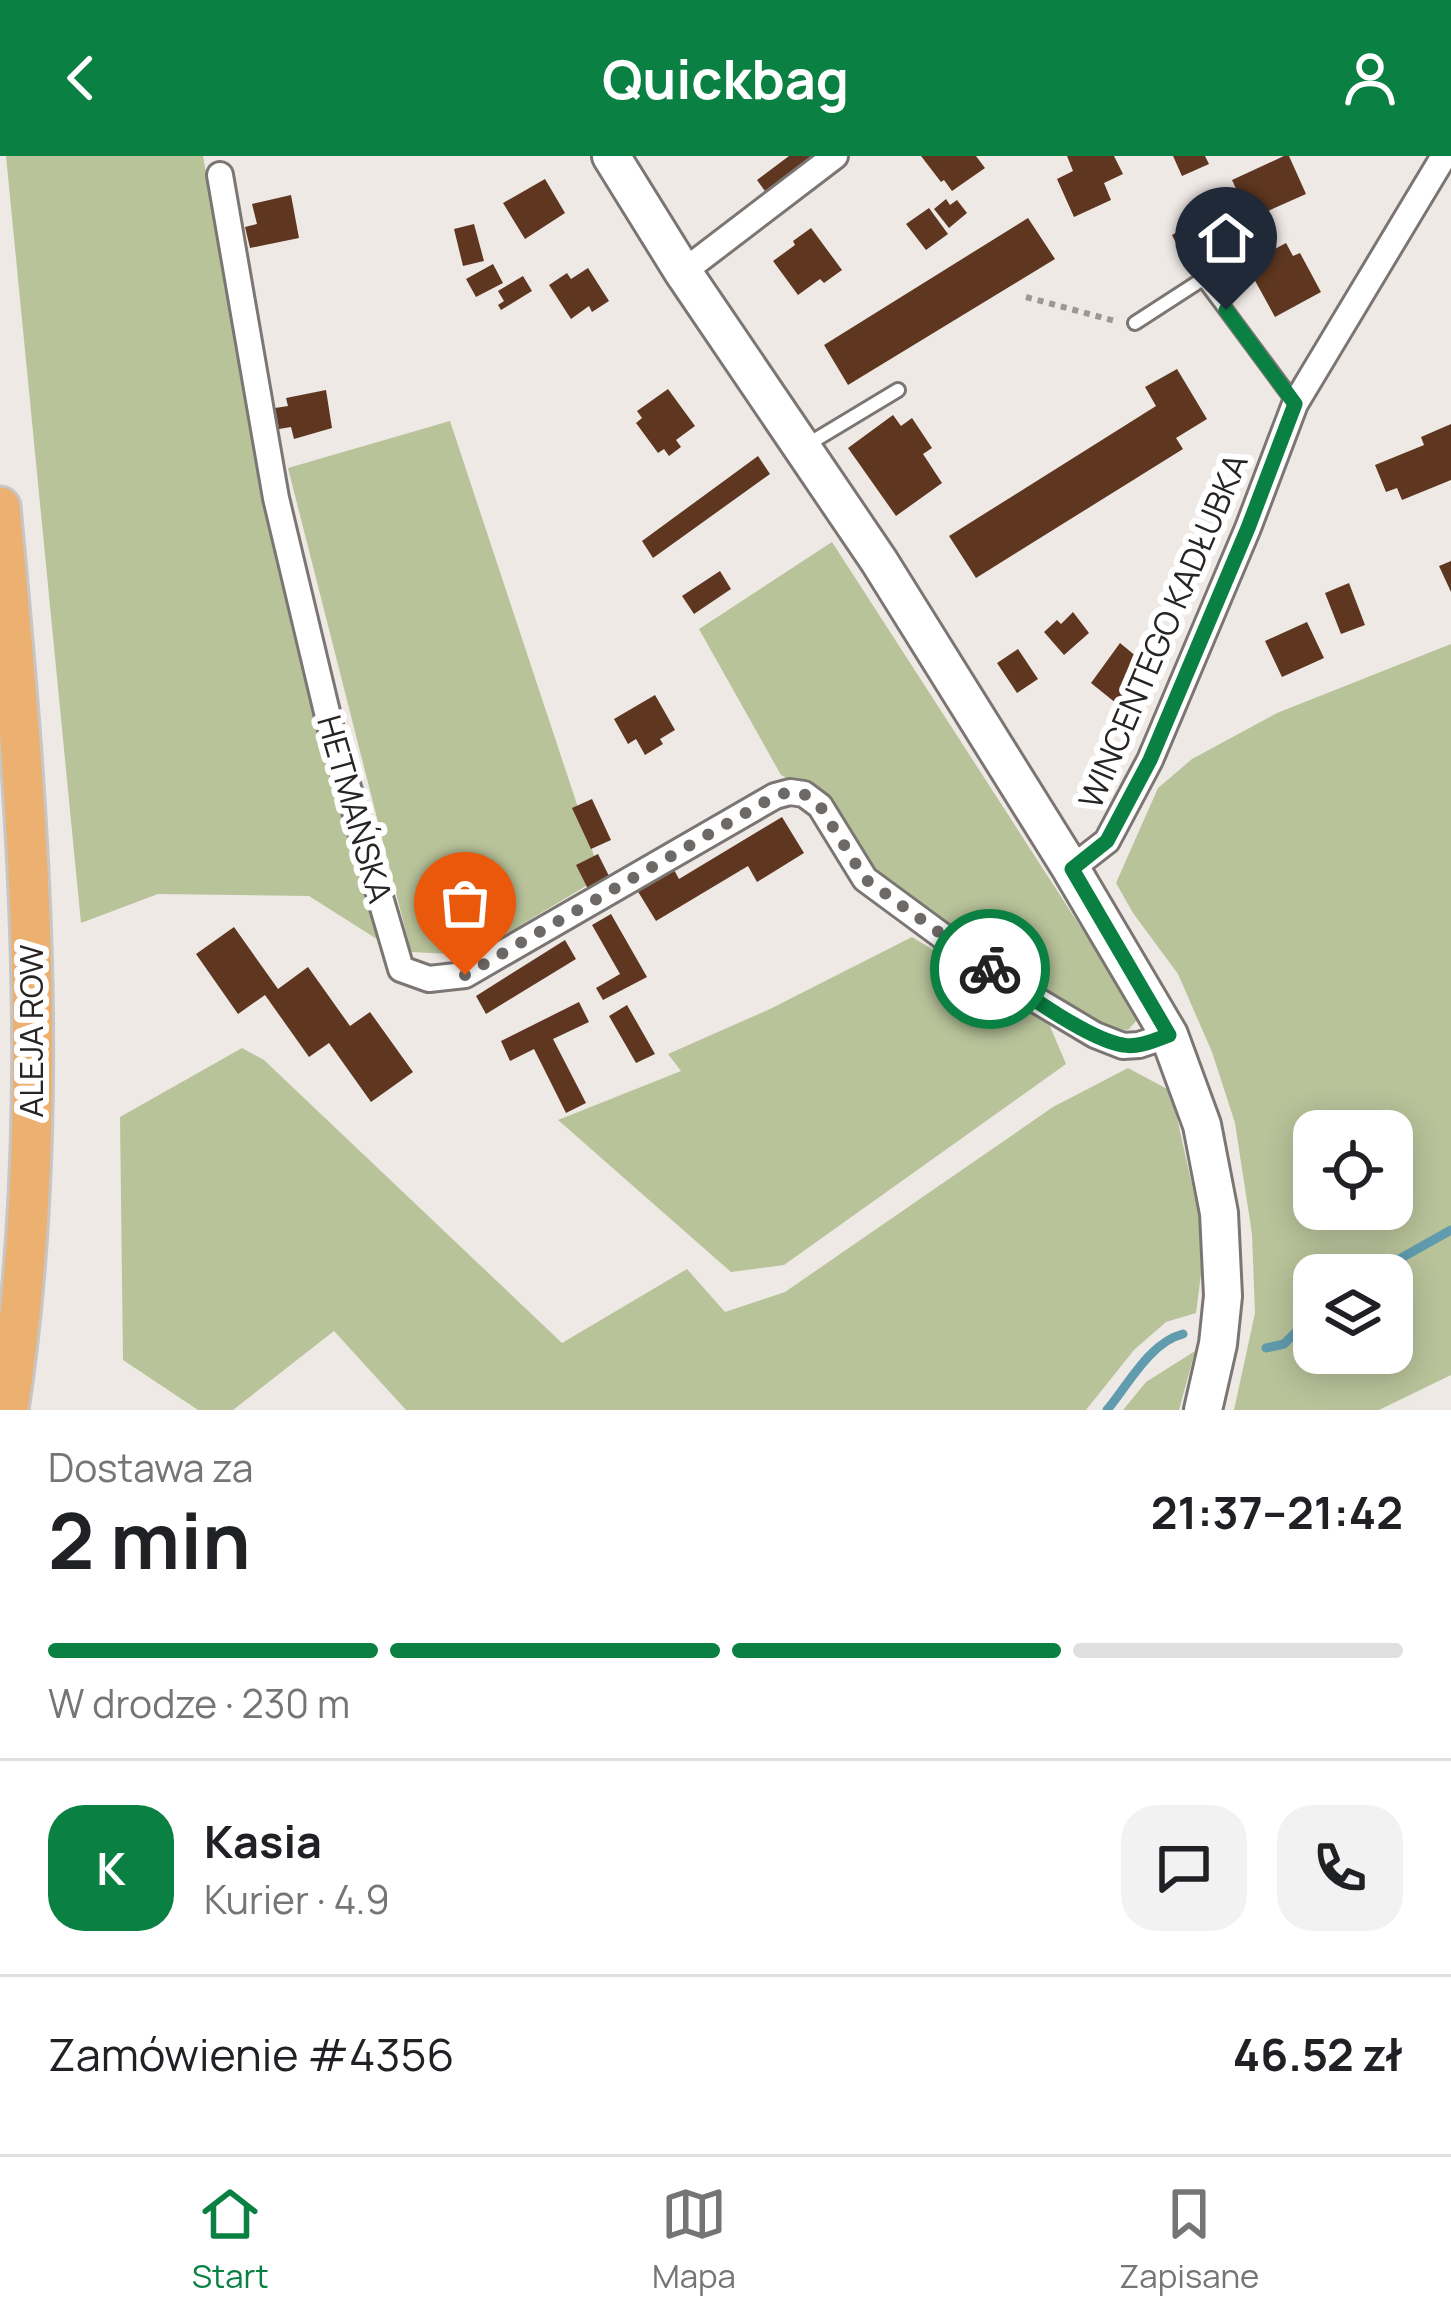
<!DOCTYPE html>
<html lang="pl">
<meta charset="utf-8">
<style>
body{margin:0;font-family:Manrope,sans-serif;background:#f2f2f2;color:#202124;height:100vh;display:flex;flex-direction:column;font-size:45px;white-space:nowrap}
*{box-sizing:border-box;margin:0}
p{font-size:39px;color:#757577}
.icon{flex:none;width:66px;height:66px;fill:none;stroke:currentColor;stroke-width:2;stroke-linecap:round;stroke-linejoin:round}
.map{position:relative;height:1254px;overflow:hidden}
.sheet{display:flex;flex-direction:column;background:#fff;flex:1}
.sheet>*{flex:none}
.buttons{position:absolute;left:1293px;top:954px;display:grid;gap:24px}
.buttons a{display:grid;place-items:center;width:120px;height:120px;border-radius:24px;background:#fff;box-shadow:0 6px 30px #0003;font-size:60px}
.pin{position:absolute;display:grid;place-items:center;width:102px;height:102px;color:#fff;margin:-123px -51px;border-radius:50% 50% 50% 0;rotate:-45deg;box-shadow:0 0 12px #0007}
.pin .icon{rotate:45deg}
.courier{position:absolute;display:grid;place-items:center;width:120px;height:120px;margin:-60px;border:9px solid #0b8043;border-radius:50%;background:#fff;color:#222;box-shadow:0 3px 15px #0007}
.overview em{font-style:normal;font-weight:700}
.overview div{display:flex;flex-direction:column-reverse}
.overview{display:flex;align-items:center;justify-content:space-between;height:204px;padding:0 48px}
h1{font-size:78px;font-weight:700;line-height:90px}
.bar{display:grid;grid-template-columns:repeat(4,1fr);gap:18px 12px;align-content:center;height:144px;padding:0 48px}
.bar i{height:15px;border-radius:9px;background:#e0e0e0}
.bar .current{background:#0b8043}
.bar p{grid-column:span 4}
.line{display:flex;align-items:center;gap:30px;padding:0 48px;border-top:3px solid #e0e0e0}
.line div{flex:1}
.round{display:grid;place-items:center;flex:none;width:126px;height:126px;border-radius:36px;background:#f2f2f2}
header{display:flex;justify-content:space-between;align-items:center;height:156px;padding:0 48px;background:#0b8043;color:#fff;font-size:54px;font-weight:700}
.tabs{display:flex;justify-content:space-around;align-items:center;height:168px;border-top:3px solid #e0e0e0;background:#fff;font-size:33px;color:#757577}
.tabs a{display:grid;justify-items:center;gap:6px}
.tabs .current{color:#0b8043}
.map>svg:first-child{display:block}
.green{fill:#b9c39a;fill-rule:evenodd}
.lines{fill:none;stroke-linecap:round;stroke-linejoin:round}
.stream{stroke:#609bae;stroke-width:9}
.building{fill:#5f3720}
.lane-casing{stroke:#7b7673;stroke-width:18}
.street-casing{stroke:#7b7673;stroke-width:30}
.secondary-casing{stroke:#7b7673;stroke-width:42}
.primary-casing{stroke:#c7c6c6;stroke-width:45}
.path{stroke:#9c9795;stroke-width:6;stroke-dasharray:6 6;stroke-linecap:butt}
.lane{stroke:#fff;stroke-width:12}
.street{stroke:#fff;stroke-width:24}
.secondary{stroke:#fff;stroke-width:36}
.primary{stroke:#ecb071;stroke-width:39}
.done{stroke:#6d6967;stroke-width:12;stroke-dasharray:0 21.6}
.route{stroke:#0b8043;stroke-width:15}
.labels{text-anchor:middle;stroke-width:12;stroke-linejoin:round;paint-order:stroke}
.street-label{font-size:33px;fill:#272423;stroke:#fff}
</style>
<header><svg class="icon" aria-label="back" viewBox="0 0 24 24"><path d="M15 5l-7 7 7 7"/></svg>Quickbag<svg class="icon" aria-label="person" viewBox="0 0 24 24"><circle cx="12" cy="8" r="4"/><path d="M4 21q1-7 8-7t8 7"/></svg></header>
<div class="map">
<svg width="1451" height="1254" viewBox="0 0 1451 1254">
<rect width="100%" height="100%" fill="#efe9e6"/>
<path class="green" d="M6,0H203L278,414L380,785L309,740L158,738L81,767Z
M450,265L601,721L471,799L411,796L288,312Z
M832,386L1111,818L1137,864L1128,874L1105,872L1092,865L891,730L871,714L815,636L781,619L699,473Z
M1451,488V1219L1379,1254H1234L1255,1157L1252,1078L1235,967L1212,896L1178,818L1133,757L1116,727L1158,632L1192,603L1277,557ZM1314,975H1392V1053H1314ZM1314,1119H1392V1197H1314Z
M912,781L1047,863L1066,908L784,1109L731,1116L558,964L681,915L668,898L770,853Z
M242,892L264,904L562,1187L687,1113L725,1156L785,1136L1053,951L1128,912L1171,935L1205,1087L1196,1157L1166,1166L1134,1194L1086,1254H406L334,1175L233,1254H198L123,1204L120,961Z
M1195,1195L1179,1254H1123L1146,1226Z"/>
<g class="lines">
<path class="stream" d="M1371,1119L1451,1074
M1266,1192L1284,1188L1314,1158
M1107,1254C1128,1229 1150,1186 1183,1178"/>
</g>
<path class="building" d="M789,0H813L765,35L757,24Z
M921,0H976L985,12L952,35L944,24L941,26Z
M1067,0H1114L1123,18L1104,27L1111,44L1074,61L1057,23L1073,15Z
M1173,0H1205L1209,8L1182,20Z
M1284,0H1289L1306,38L1250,63L1232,24Z
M545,23L565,57L525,83L503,47Z
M291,39L299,82L250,92L245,71L257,68L252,48Z
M946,43L950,49L957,44L967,57L949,72L934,53Z
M929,52L948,78L926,94L906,68Z
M1028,62L1055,103L848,229L824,189Z
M474,68L484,105L463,110L454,73Z
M1188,70L1201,95L1184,103L1172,79Z
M811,72L842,114L824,127L820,123L798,139L773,105L795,89L793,85Z
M1286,87L1293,100L1300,97L1321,136L1275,161L1253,121L1259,118L1252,105Z
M493,108L503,127L476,141L466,123Z
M588,112L609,145L592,156L589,150L571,163L549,129L567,117L571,123Z
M523,120L532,135L501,154L498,149L504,145L498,135Z
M1177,213L1207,263L1176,282L1183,293L976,422L949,380L1156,250L1145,231Z
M668,233L695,270L676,284L681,291L669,300L664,293L658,297L636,267L642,262L637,255Z
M326,234L332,272L294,283L291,271L279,273L275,252L288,250L286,242Z
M893,259L901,270L912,262L932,292L923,298L942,327L896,360L848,292Z
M1451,268V324L1402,344L1397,332L1386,336L1375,309L1424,289L1421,281Z
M758,300L770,318L653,402L642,385Z
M1451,405V436L1439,410Z
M720,415L731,433L694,458L682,440Z
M1349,427L1365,469L1341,478L1325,437Z
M1073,456L1089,477L1064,499L1044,476L1057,464L1061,468Z
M1307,466L1324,502L1282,521L1265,485Z
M1120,487L1154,515L1127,556L1091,527Z
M1018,493L1038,523L1017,537L997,507Z
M655,539L675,574L660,583L663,588L645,599L636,583L628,588L614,563Z
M592,643L611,684L591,693L572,652Z
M782,661L804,697L757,726L748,710L656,765L637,734L673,712L679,723Z
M598,698L612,726L590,737L576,709Z
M611,758L647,821L603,844L596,832L620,818L592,769Z
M234,771L278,833L308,811L350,870L370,856L413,916L371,946L329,887L309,901L265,839L238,858L196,798Z
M565,784L576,803L486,858L476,840Z
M579,846L589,866L553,883L586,947L566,957L534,893L510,905L501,885Z
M627,849L655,898L636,907L609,860Z"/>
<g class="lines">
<defs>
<path id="lane" d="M1135,167L1203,123L1295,247
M805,290L898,234"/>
<path id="street" d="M220,19L276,342L331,573L401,813L429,823L465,819L775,640L790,636L804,638L820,650L865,723L941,779L1033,842L1095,879L1123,890L1139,889L1169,879
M683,116L835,0
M1071,713L1107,685L1150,604L1248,372L1295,248L1444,0"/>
<path id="secondary" d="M611,0L683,116L879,405L1071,713L1169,879L1202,969L1219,1057L1223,1140L1218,1188L1203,1254"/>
<path id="primary" d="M0,351C28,650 53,955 8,1254"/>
</defs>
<use href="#lane" class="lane-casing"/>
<use href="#street" class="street-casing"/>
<use href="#secondary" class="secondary-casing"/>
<use href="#primary" class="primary-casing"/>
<path class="path" d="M1026,141L1115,165"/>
<use href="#lane" class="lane"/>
<use href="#street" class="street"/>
<use href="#secondary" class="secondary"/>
<use href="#primary" class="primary"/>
</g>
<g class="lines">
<path class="done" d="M465,819L775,640L790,636L804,638L820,650L865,723L990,813"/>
<path class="route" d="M990,813C1020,834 1089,884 1123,889C1138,892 1155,884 1169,879L1072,713L1107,685L1150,604L1248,372L1295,248L1226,154"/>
</g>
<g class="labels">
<g class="street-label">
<text transform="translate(1163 475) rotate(-67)" y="12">WINCENTEGO KADŁUBKA</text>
<text transform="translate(355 653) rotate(74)" y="12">HETMAŃSKA</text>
<text transform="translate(31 875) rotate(-90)" y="12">ALEJA ROW</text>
</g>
</g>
</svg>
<div class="buttons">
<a><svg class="icon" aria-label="locate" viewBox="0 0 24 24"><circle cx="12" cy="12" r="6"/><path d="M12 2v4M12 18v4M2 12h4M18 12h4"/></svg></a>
<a><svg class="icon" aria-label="layers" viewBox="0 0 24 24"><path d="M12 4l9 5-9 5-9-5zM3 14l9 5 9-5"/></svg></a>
</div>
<div class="pin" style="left:465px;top:819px;background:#ea580c"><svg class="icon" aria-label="bag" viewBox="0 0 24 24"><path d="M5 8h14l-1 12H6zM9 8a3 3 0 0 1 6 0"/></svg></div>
<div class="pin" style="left:1226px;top:154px;background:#1f2937"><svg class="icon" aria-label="home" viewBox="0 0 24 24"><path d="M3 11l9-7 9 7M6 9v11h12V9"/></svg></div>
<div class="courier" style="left:990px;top:813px"><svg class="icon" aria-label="bike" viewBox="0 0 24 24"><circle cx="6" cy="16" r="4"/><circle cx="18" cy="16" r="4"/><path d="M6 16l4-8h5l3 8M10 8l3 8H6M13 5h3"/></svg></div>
</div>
<section class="sheet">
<div class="overview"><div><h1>2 min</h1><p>Dostawa za</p></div><em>21:37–21:42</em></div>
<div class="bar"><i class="current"></i><i class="current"></i><i class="current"></i><i></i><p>W drodze · 230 m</p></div>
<div class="line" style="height:216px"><b class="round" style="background:#0b8043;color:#fff">K</b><div><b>Kasia</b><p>Kurier · 4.9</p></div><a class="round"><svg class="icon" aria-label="chat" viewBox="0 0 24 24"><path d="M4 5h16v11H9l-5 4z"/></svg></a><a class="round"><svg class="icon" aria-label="phone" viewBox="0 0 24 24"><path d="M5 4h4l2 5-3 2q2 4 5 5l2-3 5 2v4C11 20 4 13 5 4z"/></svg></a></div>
<div class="line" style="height:156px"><div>Zamówienie #4356</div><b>46.52 zł</b></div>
</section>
<nav class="tabs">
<a class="current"><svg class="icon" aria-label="home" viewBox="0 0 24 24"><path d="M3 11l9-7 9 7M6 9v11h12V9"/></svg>Start</a>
<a><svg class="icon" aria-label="map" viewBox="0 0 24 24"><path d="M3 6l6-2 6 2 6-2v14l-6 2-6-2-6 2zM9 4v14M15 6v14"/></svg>Mapa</a>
<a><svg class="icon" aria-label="saved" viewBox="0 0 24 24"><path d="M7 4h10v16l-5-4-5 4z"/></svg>Zapisane</a>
</nav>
